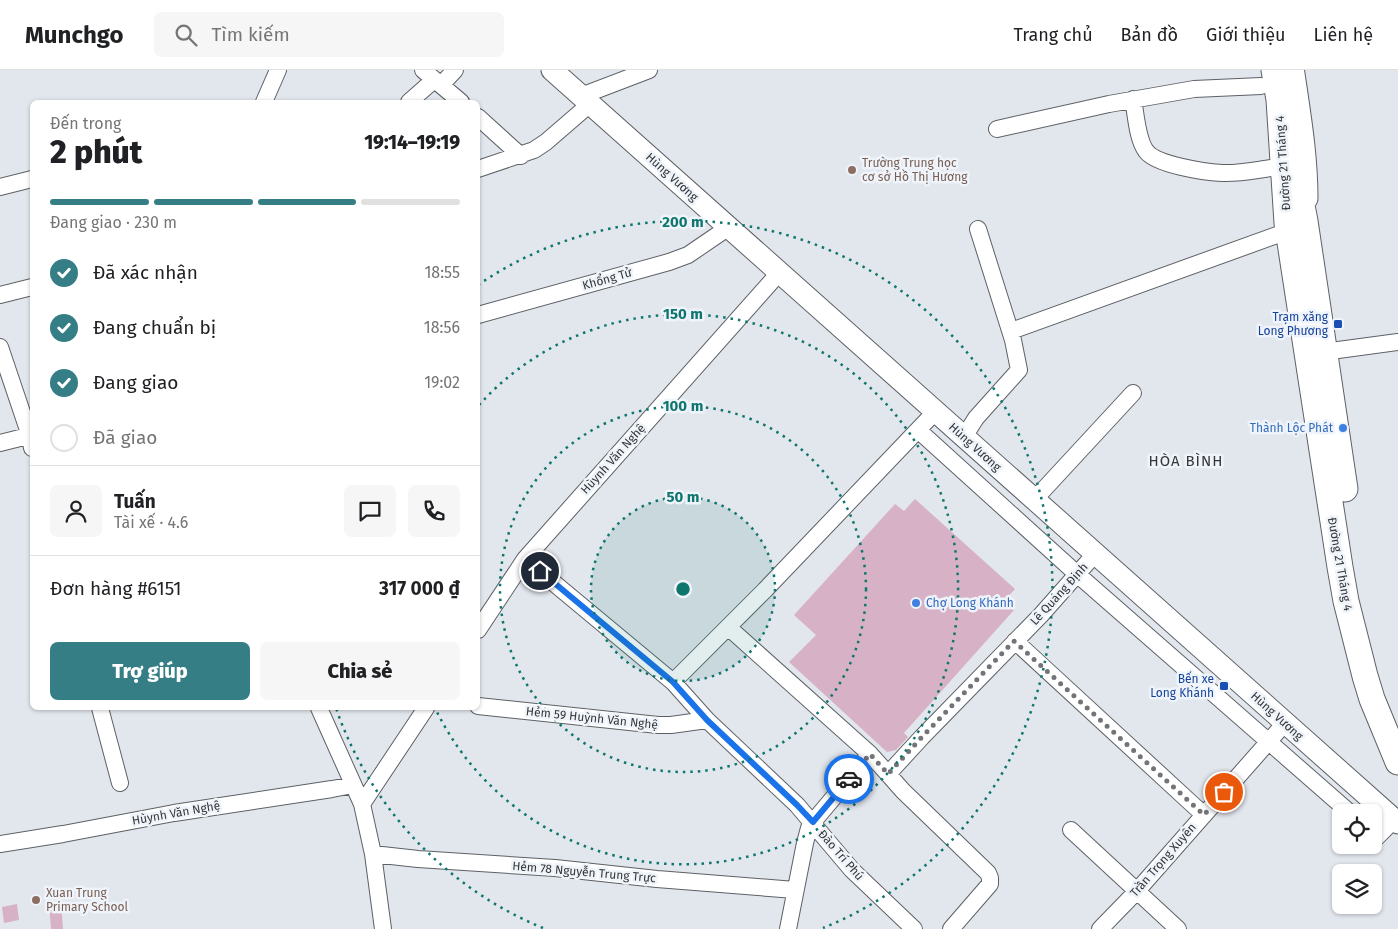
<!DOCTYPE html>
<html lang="vi">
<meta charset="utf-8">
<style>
body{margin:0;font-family:"Fira Sans",sans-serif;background:#f6f6f6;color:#202124;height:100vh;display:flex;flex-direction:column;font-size:19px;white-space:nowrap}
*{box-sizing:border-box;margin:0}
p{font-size:16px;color:#757577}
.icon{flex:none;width:28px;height:28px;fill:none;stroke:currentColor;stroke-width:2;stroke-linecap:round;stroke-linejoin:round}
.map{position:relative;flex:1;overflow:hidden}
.panel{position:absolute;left:30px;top:30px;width:450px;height:610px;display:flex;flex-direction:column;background:#fff;border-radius:8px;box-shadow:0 1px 4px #0004}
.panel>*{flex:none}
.buttons{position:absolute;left:1332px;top:734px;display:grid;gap:10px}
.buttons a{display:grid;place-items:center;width:50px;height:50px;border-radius:8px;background:#fff;box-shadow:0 1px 4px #0004;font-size:25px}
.pin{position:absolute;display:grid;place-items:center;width:42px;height:42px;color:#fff;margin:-21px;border:2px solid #fff;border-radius:50%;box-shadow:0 1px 5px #0007}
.courier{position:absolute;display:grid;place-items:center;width:50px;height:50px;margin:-25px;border:4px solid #1a73e8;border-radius:50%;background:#fff;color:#222;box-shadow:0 1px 6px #0007}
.head em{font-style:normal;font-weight:800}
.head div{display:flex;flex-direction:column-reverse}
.head{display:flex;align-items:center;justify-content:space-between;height:85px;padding:0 20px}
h1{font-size:32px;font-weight:800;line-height:38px}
.bar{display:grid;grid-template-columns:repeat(4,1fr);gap:8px 5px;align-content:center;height:60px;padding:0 20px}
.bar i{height:6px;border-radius:4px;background:#e0e0e0}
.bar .selected{background:#367e86}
.bar p{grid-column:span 4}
.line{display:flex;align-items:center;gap:12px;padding:0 20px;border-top:1px solid #e0e0e0}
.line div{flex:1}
.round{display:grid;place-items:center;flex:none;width:52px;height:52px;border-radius:8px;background:#f6f6f6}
ol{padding:0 20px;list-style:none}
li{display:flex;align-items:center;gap:15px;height:55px}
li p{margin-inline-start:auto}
li .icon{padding:5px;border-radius:50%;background:#367e86;color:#fff;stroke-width:4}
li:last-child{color:#757577}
li i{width:28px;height:28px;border:2px solid #e0e0e0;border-radius:50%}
.cta{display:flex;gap:10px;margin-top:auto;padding:10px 20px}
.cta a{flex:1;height:58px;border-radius:8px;background:#367e86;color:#fff;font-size:20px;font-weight:800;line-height:58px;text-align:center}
.cta a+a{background:#f6f6f6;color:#202124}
header{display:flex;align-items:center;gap:30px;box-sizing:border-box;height:70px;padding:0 25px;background:#fff;border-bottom:1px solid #e0e0e0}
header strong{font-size:24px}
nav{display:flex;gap:28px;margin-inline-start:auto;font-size:18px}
.search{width:350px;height:45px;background:#f6f6f6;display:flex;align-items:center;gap:12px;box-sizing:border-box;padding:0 18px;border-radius:8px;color:#757577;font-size:19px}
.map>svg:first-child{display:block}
.building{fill:#d7b1c5}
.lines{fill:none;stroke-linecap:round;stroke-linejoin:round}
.minor-casing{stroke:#5d6166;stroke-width:18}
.major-casing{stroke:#5d6166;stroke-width:23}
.highway-casing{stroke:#5d6166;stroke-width:27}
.minor{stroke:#fff;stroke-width:16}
.major{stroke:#fff;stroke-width:21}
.highway{stroke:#fff;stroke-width:25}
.done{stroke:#727478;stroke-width:5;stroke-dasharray:0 9}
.route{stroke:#1a73e8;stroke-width:6}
.ring{fill:none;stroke:#0f766e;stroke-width:2.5;stroke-dasharray:2.5 5}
.education-dot{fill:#8d6e63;stroke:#eff4fa;stroke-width:2}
.transit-dot{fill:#1a4fb4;stroke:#eff4fa;stroke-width:2}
.shop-dot{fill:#3f7fe0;stroke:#eff4fa;stroke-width:2}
.labels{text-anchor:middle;stroke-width:5;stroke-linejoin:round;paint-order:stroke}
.education-label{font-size:12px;fill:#785e54;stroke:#eff4fa;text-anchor:start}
.street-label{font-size:12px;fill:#353739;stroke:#eff4fa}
.transit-label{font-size:12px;fill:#164399;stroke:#eff4fa;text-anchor:end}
.shop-label{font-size:12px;fill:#366cbe;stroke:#eff4fa;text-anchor:end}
.quarter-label{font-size:15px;letter-spacing:1px;fill:#353739;stroke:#eff4fa}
.centre{fill:#0f766e;stroke:#eff4fa;stroke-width:2.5}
.ring-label{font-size:15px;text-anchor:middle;font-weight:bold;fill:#0f766e;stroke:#eff4fa;stroke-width:5;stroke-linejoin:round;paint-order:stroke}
</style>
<header>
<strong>Munchgo</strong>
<div class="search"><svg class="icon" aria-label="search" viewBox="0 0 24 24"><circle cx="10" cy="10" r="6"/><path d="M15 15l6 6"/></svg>Tìm kiếm</div>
<nav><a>Trang chủ</a><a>Bản đồ</a><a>Giới thiệu</a><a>Liên hệ</a></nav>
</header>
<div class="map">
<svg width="1398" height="859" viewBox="0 0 1398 859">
<rect width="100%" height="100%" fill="#e2e6ed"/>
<path class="building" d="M915,429L1015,519L1004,531L1014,540L904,663L908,667L896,680L887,682L789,592L816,565L794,545L895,434L904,441Z
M61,833L63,859H51L49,834Z
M17,834L19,850L4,853L2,837Z"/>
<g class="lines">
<defs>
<path id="minor" d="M423,0L461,32
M441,15L455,0
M581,26L649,0
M1133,29C1136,44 1137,69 1146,81C1156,95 1205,102 1222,103C1239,104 1256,100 1272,98
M264,32L278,0
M409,32L434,10
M478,47L521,86
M997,59L1109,34L1194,19L1261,16
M478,99L534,80L546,72L590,34
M0,117L32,109
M0,225L32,217
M478,245L669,192L688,185L729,157
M1011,261L1288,161
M0,277L30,366L32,378
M1316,283L1398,272
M918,360L1077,504L1349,742
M964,367L976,348L1019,300L1013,270L978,159
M0,373L32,365
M1034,430L1133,323
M525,489L673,612L707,650L797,735L852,800L914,859
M728,557L870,684
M478,560L525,489L779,203
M1015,571L1204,745
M673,612L765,520L935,342
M478,636L658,655H671L707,650
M100,638L120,713
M319,638L362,734L373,784L383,859
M888,704L903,721L988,803L990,808V814L951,859
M362,734L426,638
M1071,760L1178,859
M1374,764L1377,767L1394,750
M0,774L63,764L174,743L332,719L353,715
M373,784L418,789L555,798L657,809L795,820
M788,859L805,773L809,758L813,752L870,684L888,704L922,667L1041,545L1095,484
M1100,859L1136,822L1285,653"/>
<path id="major" d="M552,0L1398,753"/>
<path id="highway" d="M1274,0L1279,30L1287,153L1340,497L1346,531L1365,606L1372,629L1398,692
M1292,4C1298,45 1305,86 1305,128
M1297,110L1305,151L1345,419"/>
</defs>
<use href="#minor" class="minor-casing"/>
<use href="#major" class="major-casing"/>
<use href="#highway" class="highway-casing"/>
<use href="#minor" class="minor"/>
<use href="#major" class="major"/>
<use href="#highway" class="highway"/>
</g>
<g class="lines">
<path class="done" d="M849,709L870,684L888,704L922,667L1014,571L1204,745L1224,722"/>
<path class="route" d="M540,501L673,612L707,650L797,735L813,752L849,709"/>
</g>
<circle cx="683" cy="519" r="92" fill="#0f766e" fill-opacity=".12"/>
<g class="ring">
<circle cx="683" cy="519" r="92"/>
<circle cx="683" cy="519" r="183"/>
<path d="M479 335A275 275 0 1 1 436 640"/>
<path d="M543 858A367 367 0 0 1 336 638M478 215A367 367 0 1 1 823 858"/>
</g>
<g class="education-dot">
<circle cx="852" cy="100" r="5"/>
<circle cx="36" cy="830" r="5"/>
</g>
<g class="transit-dot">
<rect x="1333" y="249" width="10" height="10" rx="2.5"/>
<rect x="1219" y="611" width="10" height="10" rx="2.5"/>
</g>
<g class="shop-dot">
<circle cx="1343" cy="358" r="5"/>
<circle cx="916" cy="533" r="5"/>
</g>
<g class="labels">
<g class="education-label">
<text x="862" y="97">Trường Trung học<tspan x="862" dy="14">cơ sở Hồ Thị Hương</tspan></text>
<text x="46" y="827">Xuan Trung<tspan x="46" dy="14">Primary School</tspan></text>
</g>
<g class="street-label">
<text transform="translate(1283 93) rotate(-94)" y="4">Đường 21 Tháng 4</text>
<text transform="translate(672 107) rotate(42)" y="4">Hùng Vương</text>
<text transform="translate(607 209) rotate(-16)" y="4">Khổng Tử</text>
<text transform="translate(975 377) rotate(42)" y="4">Hùng Vương</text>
<text transform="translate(613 389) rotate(-48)" y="4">Hùynh Văn Nghệ</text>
<text transform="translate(1340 494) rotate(80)" y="4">Đường 21 Tháng 4</text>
<text transform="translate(1059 524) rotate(-48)" y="4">Lê Quang Định</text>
<text transform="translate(1277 646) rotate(42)" y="4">Hùng Vương</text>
<text transform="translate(592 648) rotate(6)" y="4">Hẻm 59 Huỳnh Văn Nghệ</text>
<text transform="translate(176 743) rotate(-10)" y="4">Hùynh Văn Nghệ</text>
<text transform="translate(841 785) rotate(49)" y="4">Đào Trí Phú</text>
<text transform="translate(1163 790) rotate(-49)" y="4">Trần Trọng Xuyên</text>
<text transform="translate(584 802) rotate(5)" y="4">Hẻm 78 Nguyễn Trung Trực</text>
</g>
<g class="transit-label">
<text x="1328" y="251">Trạm xăng<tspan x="1328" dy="14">Long Phương</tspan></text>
<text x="1214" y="613">Bến xe<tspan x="1214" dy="14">Long Khánh</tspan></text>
</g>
<g class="shop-label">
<text x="1333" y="362">Thành Lộc Phát</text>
<text x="926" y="537" text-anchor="start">Chợ Long Khánh</text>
</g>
<g class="quarter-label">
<text x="1186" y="396">HÒA BÌNH</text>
</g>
</g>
<circle cx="683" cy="519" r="8" class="centre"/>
<g class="ring-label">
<text x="683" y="157">200 m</text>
<text x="683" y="249">150 m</text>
<text x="683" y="341">100 m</text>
<text x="683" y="432">50 m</text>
</g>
</svg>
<div class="buttons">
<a><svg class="icon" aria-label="locate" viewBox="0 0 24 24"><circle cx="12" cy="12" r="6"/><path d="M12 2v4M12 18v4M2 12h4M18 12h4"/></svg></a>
<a><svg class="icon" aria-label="layers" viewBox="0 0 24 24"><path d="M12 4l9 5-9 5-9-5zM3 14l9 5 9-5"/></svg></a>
</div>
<div class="pin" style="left:1224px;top:722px;background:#ea580c"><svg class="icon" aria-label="bag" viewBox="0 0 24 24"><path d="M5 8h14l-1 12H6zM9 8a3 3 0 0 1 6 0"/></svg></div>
<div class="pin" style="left:540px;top:501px;background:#1f2937"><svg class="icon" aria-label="home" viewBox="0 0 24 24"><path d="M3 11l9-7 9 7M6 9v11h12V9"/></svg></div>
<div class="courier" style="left:849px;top:709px"><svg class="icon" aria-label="car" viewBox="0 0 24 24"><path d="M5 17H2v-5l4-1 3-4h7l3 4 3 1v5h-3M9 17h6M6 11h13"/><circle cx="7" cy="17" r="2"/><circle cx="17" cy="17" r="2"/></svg></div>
<section class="panel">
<div class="head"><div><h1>2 phút</h1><p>Đến trong</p></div><em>19:14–19:19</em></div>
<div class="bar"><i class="selected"></i><i class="selected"></i><i class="selected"></i><i></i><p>Đang giao · 230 m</p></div>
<ol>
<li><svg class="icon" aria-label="check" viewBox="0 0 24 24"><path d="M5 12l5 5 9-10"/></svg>Đã xác nhận<p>18:55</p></li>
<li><svg class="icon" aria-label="check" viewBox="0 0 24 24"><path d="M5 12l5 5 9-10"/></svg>Đang chuẩn bị<p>18:56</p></li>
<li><svg class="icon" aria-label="check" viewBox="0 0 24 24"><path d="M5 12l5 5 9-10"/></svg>Đang giao<p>19:02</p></li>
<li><i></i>Đã giao</li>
</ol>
<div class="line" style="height:90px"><a class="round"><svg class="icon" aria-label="person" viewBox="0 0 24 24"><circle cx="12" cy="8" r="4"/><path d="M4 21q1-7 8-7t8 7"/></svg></a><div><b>Tuấn</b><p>Tài xế · 4.6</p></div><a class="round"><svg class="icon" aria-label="chat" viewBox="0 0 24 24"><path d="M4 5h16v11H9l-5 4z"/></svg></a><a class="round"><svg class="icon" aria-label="phone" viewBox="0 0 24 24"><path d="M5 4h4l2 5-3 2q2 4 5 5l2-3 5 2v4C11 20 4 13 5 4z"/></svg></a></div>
<div class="line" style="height:65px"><div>Đơn hàng #6151</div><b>317 000 ₫</b></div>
<div class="cta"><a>Trợ giúp</a><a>Chia sẻ</a></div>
</section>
</div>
